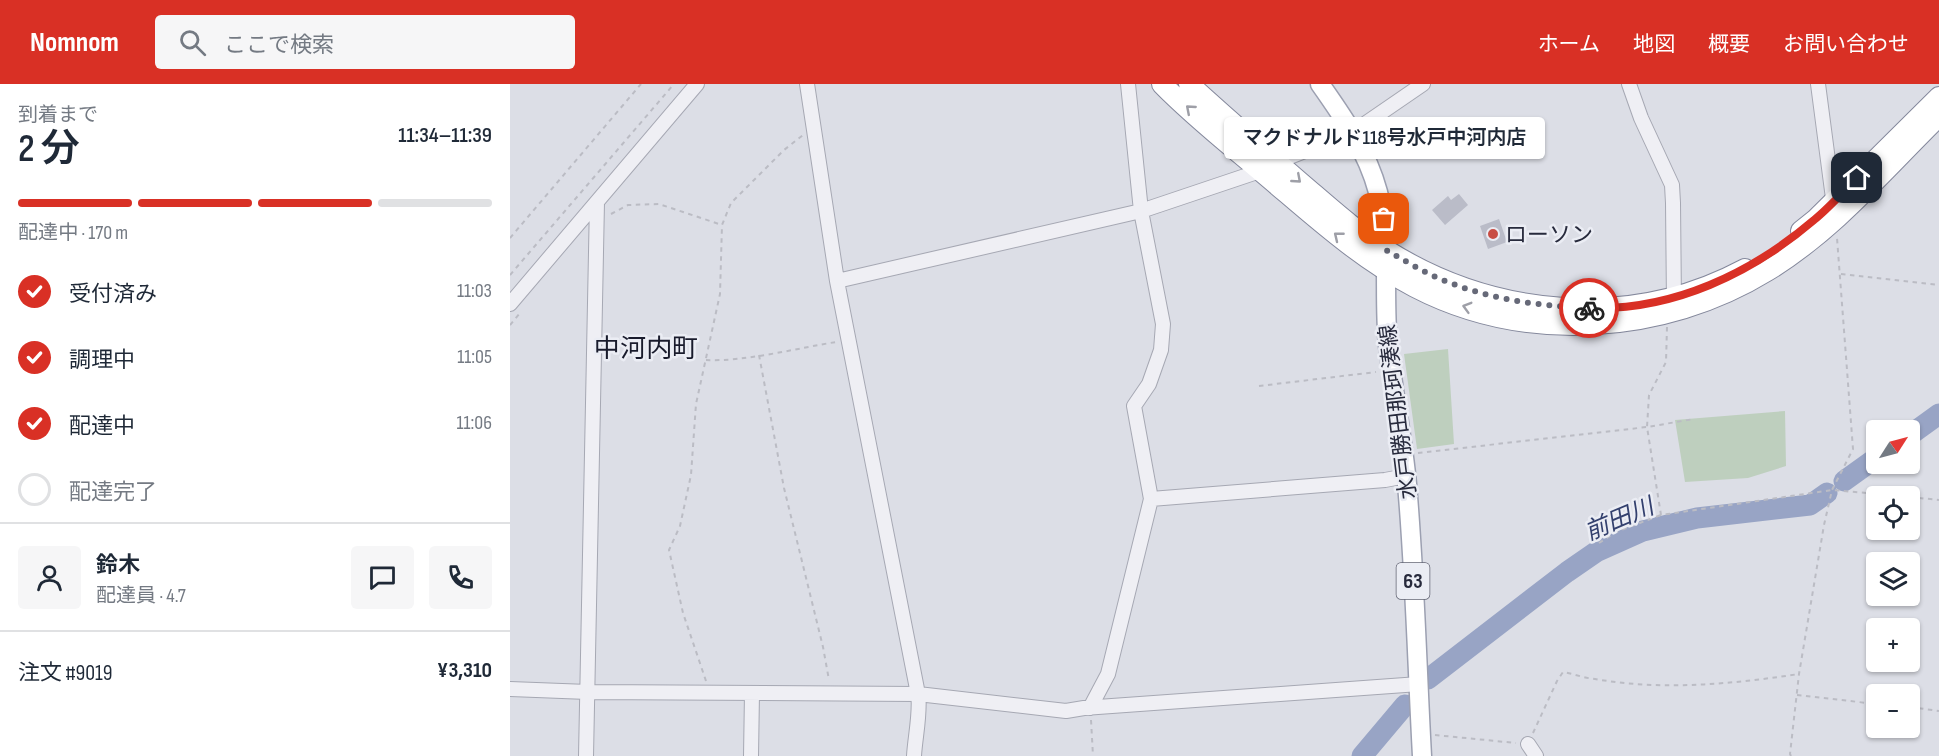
<!DOCTYPE html>
<html lang="ja">
<meta charset="utf-8">
<style>
body{margin:0;font-family:"Sofia Sans Condensed","Noto Sans JP",sans-serif;background:#f6f6f7;color:#1f2937;height:100vh;display:flex;flex-direction:column;font-size:22px;white-space:nowrap}
*{box-sizing:border-box;margin:0}
p{font-size:20px;color:#747a83}
.icon{flex:none;width:33px;height:33px;fill:none;stroke:currentColor;stroke-width:2;stroke-linecap:round;stroke-linejoin:round}
.map{position:relative;flex:1;overflow:hidden}
.side{display:flex;flex-direction:column;background:#fff;width:510px}
.side>*{flex:none}
.needle{width:39px;rotate:54deg}
.controls{position:absolute;left:1356px;top:336px;display:grid;gap:12px}
.controls a{display:grid;place-items:center;width:54px;height:54px;border-radius:6px;background:#fff;box-shadow:0 2px 4px #0004;font-size:30px}
.pin{position:absolute;display:grid;place-items:center;width:51px;height:51px;color:#fff;margin:-26px;border-radius:12px;box-shadow:0 3px 9px #0006}
.courier{position:absolute;display:grid;place-items:center;width:60px;height:60px;margin:-30px;border:4px solid #d93025;border-radius:50%;background:#fff;color:#222;box-shadow:0 2px 8px #0007}
.bubble{position:absolute;height:42px;border-radius:6px;background:#fff;box-shadow:0 2px 4px #0004;font-size:20px;font-weight:600;line-height:42px;text-align:center}
.headline em{font-style:normal;font-weight:600}
.headline div{display:flex;flex-direction:column-reverse}
.headline{display:flex;align-items:center;justify-content:space-between;height:102px;padding:0 18px}
h1{font-size:39px;font-weight:600;line-height:45px}
.bar{display:grid;grid-template-columns:repeat(4,1fr);gap:9px 6px;align-content:center;height:72px;padding:0 18px}
.bar i{height:8px;border-radius:4px;background:#e0e1e3}
.bar .on{background:#d93025}
.bar p{grid-column:span 4}
.line{display:flex;align-items:center;gap:15px;padding:0 18px;border-top:2px solid #e0e1e3}
.line div{flex:1}
.round{display:grid;place-items:center;flex:none;width:63px;height:63px;border-radius:6px;background:#f6f6f7}
ol{padding:0 18px;list-style:none}
li{display:flex;align-items:center;gap:18px;height:66px}
li p{margin-inline-start:auto}
li .icon{padding:6px;border-radius:50%;background:#d93025;color:#fff;stroke-width:4}
li:last-child{color:#747a83}
li i{width:33px;height:33px;border:3px solid #e0e1e3;border-radius:50%}
header{display:flex;align-items:center;gap:36px;box-sizing:border-box;height:84px;padding:0 30px;background:#d93025;color:#fff}
header strong{font-size:28px}
nav{display:flex;gap:33px;margin-inline-start:auto;font-size:21px}
.search{width:420px;height:54px;background:#f6f6f7;display:flex;align-items:center;gap:15px;box-sizing:border-box;padding:0 21px;border-radius:6px;color:#747a83;font-size:22px}
main{display:flex;flex:1;min-height:0}
.map>svg:first-child{display:block}
.green{fill:#becfbe}
.lines{fill:none;stroke-linecap:round;stroke-linejoin:round}
.river{stroke:#98a4c5;stroke-width:21}
.building{fill:#babcc8}
.minor-casing{stroke:#a6a8b3;stroke-width:16}
.major-casing{stroke:#9ca0b1;stroke-width:21}
.highway-casing{stroke:#84889c;stroke-width:22}
.path{stroke:#bbbcc4;stroke-width:2;stroke-dasharray:4.5 4.5;stroke-linecap:butt}
.minor{stroke:#efeff4;stroke-width:14}
.major{stroke:#fff;stroke-width:18}
.highway{stroke:#fff;stroke-width:20}
.oneway{stroke:#9e9fa7}
.done{stroke:#666978;stroke-width:6;stroke-dasharray:0 10.8}
.route{stroke:#d93025;stroke-width:8}
.poi-dot{fill:#c84d44;stroke:#ebedf4;stroke-width:2}
.labels{text-anchor:middle;stroke-width:5;stroke-linejoin:round;paint-order:stroke}
.shield{fill:#ebedf4;stroke:#626473;stroke-width:1.5}
.shield-label{font-size:21px;font-weight:bold;fill:#272a3c}
.poi-label{font-size:22px;fill:#272a3c;stroke:#ebedf4;text-anchor:start}
.street-label{font-size:22px;fill:#272a3c;stroke:#ebedf4}
.water-label{font-size:24px;font-style:italic;fill:#33406e;stroke:#ebedf4}
.quarter-label{font-size:26px;fill:#191b2c;stroke:#ebedf4}
</style>
<header>
<strong>Nomnom</strong>
<div class="search"><svg class="icon" aria-label="search" viewBox="0 0 24 24"><circle cx="10" cy="10" r="6"/><path d="M15 15l6 6"/></svg>ここで検索</div>
<nav><a>ホーム</a><a>地図</a><a>概要</a><a>お問い合わせ</a></nav>
</header>
<main>
<section class="side">
<div class="headline"><div><h1>2 分</h1><p>到着まで</p></div><em>11:34–11:39</em></div>
<div class="bar"><i class="on"></i><i class="on"></i><i class="on"></i><i></i><p>配達中 · 170 m</p></div>
<ol>
<li><svg class="icon" aria-label="check" viewBox="0 0 24 24"><path d="M5 12l5 5 9-10"/></svg>受付済み<p>11:03</p></li>
<li><svg class="icon" aria-label="check" viewBox="0 0 24 24"><path d="M5 12l5 5 9-10"/></svg>調理中<p>11:05</p></li>
<li><svg class="icon" aria-label="check" viewBox="0 0 24 24"><path d="M5 12l5 5 9-10"/></svg>配達中<p>11:06</p></li>
<li><i></i>配達完了</li>
</ol>
<div class="line" style="height:108px"><a class="round"><svg class="icon" aria-label="person" viewBox="0 0 24 24"><circle cx="12" cy="8" r="4"/><path d="M4 21q1-7 8-7t8 7"/></svg></a><div><b>鈴木</b><p>配達員 · 4.7</p></div><a class="round"><svg class="icon" aria-label="chat" viewBox="0 0 24 24"><path d="M4 5h16v11H9l-5 4z"/></svg></a><a class="round"><svg class="icon" aria-label="phone" viewBox="0 0 24 24"><path d="M5 4h4l2 5-3 2q2 4 5 5l2-3 5 2v4C11 20 4 13 5 4z"/></svg></a></div>
<div class="line" style="height:78px"><div>注文 #9019</div><b>¥3,310</b></div>
</section>
<div class="map">
<svg width="1429" height="672" viewBox="0 0 1429 672">
<rect width="100%" height="100%" fill="#dcdee6"/>
<path class="green" d="M938,265L944,360L907,365L894,270Z
M1275,327L1276,382L1238,394L1175,398L1165,336Z"/>
<g class="lines">
<path class="river" d="M1400,351L1429,330
M1334,397L1366,374
M918,595L1057,488L1086,468L1133,447L1187,434L1300,421L1317,409
M852,672L895,621"/>
</g>
<path class="building" d="M949,110L958,121L935,141L922,126L938,112L941,116Z
M989,135L997,158L978,165L970,142Z"/>
<g class="lines">
<defs>
<path id="minor" d="M297,0L327,197L408,610C411,626 405,654 404,672
M618,0L631,127L653,240L651,266L639,300L624,322L641,415L875,396L896,392
M1119,0L1131,34L1162,101L1163,119L1164,220
M1308,0L1324,122
M327,197L631,127L750,87L777,74L843,48L913,0
M0,220L187,0
M0,605L78,608L408,610L556,627L574,624L909,600
M580,624L598,590L641,415
M1018,660L1026,672
M76,672L87,118
M241,672L242,609"/>
<path id="major" d="M810,0C834,34 857,67 868,108C881,157 873,210 878,261C883,308 893,354 897,400C905,491 907,581 912,672"/>
<path id="highway" d="M652,0C685,34 724,64 760,95C806,134 851,175 905,203C1015,260 1153,251 1257,187C1323,147 1375,85 1429,32
M679,0C715,33 753,66 791,99C818,122 845,147 876,166C984,234 1121,246 1235,185
M1291,147L1306,135L1429,13"/>
</defs>
<use href="#minor" class="minor-casing"/>
<use href="#major" class="major-casing"/>
<use href="#highway" class="highway-casing"/>
<path class="path" d="M101,130L118,121L149,120L212,141
M0,154L131,0
M1331,190L1429,201
M0,191L164,0
M0,241L10,229
M1157,243L1156,278L1139,311L1137,343L1151,431L1322,406L1393,412
M249,271L274,404L313,563L319,596
M196,276C234,278 288,264 326,258
M749,302L866,288
M908,369L1137,343L1184,335
M1400,413L1429,416
M1089,459L1106,448L1151,431
M196,597L173,529L159,466L170,442L181,391L186,320L210,210L212,141L221,119L274,66L293,51
M1287,611L1366,620
M1400,623L1429,627
M581,636L583,672
M1023,649L1047,597L1053,588C1064,590 1074,594 1085,595C1153,607 1222,600 1289,590
M925,651L1006,659
M1281,672L1280,670L1289,590L1314,441L1322,406L1343,365L1327,154"/>
<use href="#minor" class="minor"/>
<use href="#major" class="major"/>
<use href="#highway" class="highway"/>
</g>
<defs><path id="oneway-chevron" d="M-2-3.5L2.5 0L-2 3.5" fill="none" stroke-width="1.6" stroke-linecap="round" stroke-linejoin="round" transform="scale(1.5)"/></defs>
<g class="oneway">
<use href="#oneway-chevron" transform="translate(680 25) rotate(-139)"/>
<use href="#oneway-chevron" transform="translate(787 95) rotate(41)"/>
<use href="#oneway-chevron" transform="translate(828 152) rotate(-141)"/>
<use href="#oneway-chevron" transform="translate(957 223) rotate(-164)"/>
</g>
<g class="lines">
<path class="done" d="M874,135L876,166C896,177 916,190 938,198C983,216 1031,222 1079,224"/>
<path class="route" d="M1079,224C1163,227 1242,189 1304,136C1319,124 1333,108 1347,94"/>
</g>
<circle class="poi-dot" cx="983" cy="150" r="6"/>
<g class="labels">
<rect class="shield" x="886.5" y="479" width="33" height="36" rx="4.5"/>
<g class="shield-label">
<text x="903" y="504">63</text>
</g>
<g class="poi-label">
<text x="995" y="158">ローソン</text>
</g>
<g class="street-label">
<text transform="translate(887 328) rotate(-97)" y="8">水戸勝田那珂湊線</text>
</g>
<g class="water-label">
<text transform="translate(1109 435) rotate(-23)" y="8">前田川</text>
</g>
<g class="quarter-label">
<text x="136" y="273">中河内町</text>
</g>
</g>
</svg>
<div class="controls">
<a><svg class="needle" viewBox="-14 -14 28 28"><path d="M0-13l5 13h-10z" fill="#e53935"/><path d="M0 13l5-13h-10z" fill="#747a83"/></svg></a>
<a><svg class="icon" aria-label="locate" viewBox="0 0 24 24"><circle cx="12" cy="12" r="6"/><path d="M12 2v4M12 18v4M2 12h4M18 12h4"/></svg></a>
<a><svg class="icon" aria-label="layers" viewBox="0 0 24 24"><path d="M12 4l9 5-9 5-9-5zM3 14l9 5 9-5"/></svg></a>
<a>+</a>
<a>−</a>
</div>
<div class="pin" style="left:874px;top:135px;background:#ea580c"><svg class="icon" aria-label="bag" viewBox="0 0 24 24"><path d="M5 8h14l-1 12H6zM9 8a3 3 0 0 1 6 0"/></svg></div>
<div class="pin" style="left:1347px;top:94px;background:#1f2937"><svg class="icon" aria-label="home" viewBox="0 0 24 24"><path d="M3 11l9-7 9 7M6 9v11h12V9"/></svg></div>
<div class="courier" style="left:1079px;top:224px"><svg class="icon" aria-label="bike" viewBox="0 0 24 24"><circle cx="6" cy="16" r="4"/><circle cx="18" cy="16" r="4"/><path d="M6 16l4-8h5l3 8M10 8l3 8H6M13 5h3"/></svg></div>
<div class="bubble" style="left:714px;top:33px;width:321px">マクドナルド118号水戸中河内店</div>
</div>
</main>
